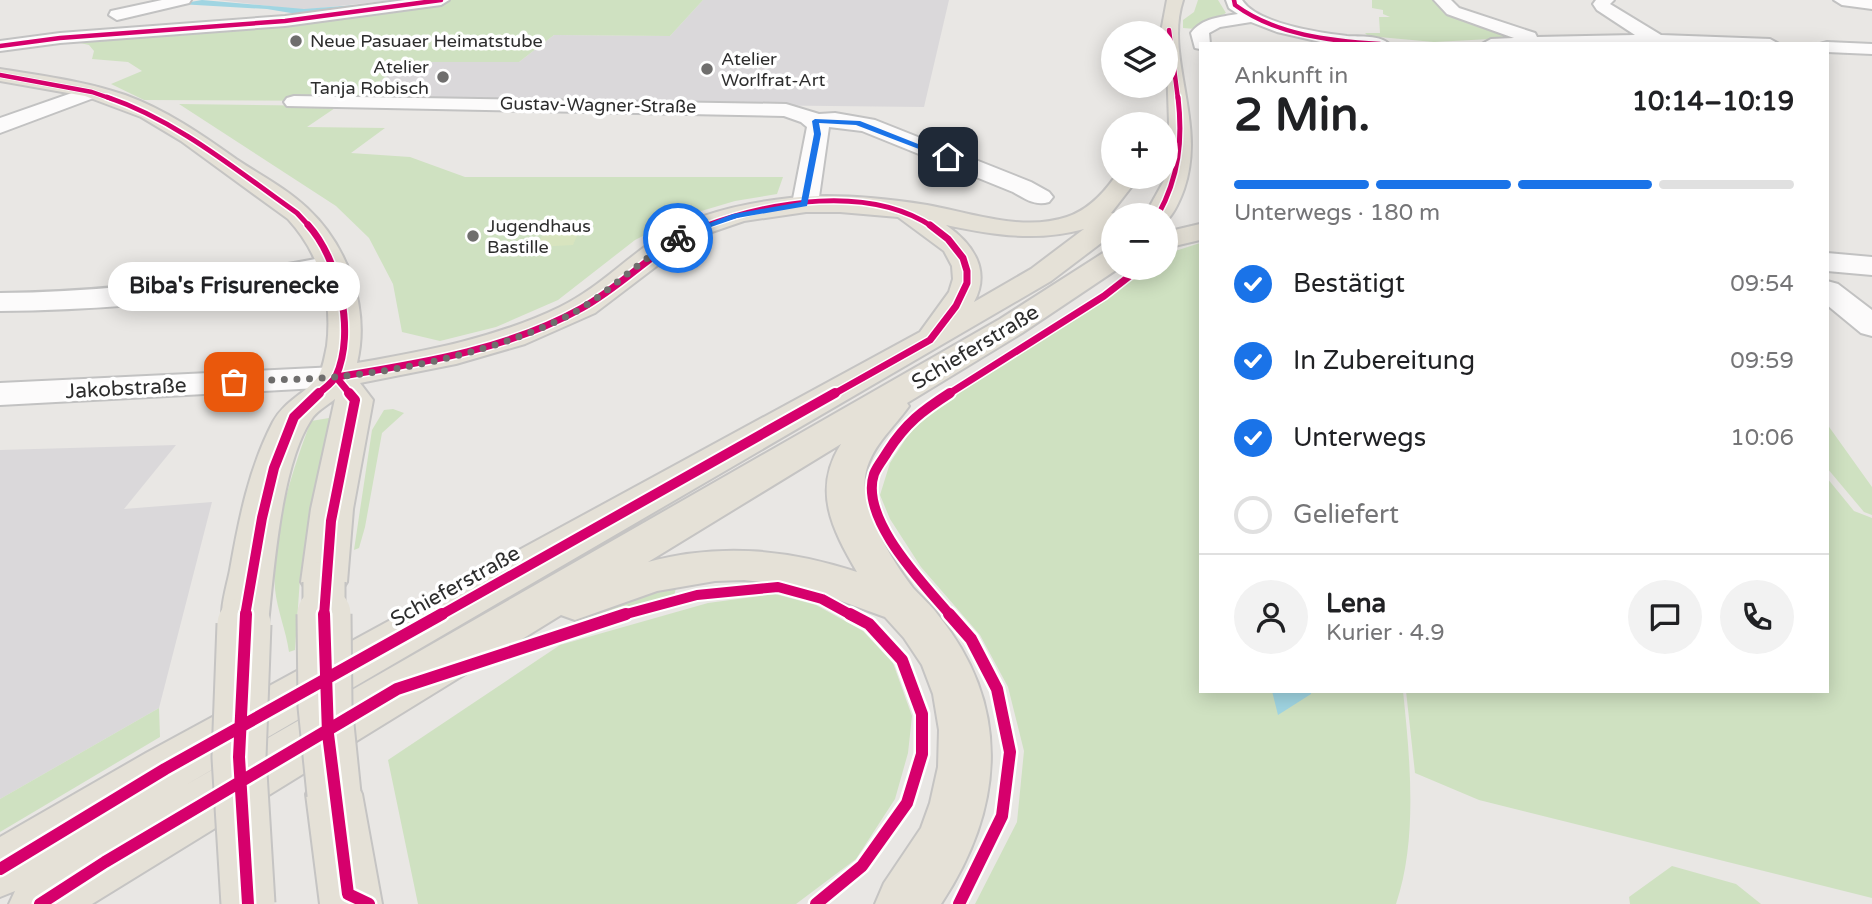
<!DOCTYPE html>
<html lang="de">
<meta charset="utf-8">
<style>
body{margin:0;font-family:"Varela Round",sans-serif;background:#f2f2f2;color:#202124;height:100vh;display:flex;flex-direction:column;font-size:26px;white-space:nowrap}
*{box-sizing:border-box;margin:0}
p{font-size:23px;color:#757577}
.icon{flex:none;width:38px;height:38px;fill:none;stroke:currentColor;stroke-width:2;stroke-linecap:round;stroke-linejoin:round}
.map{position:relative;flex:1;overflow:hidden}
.drawer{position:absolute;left:1199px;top:42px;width:630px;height:651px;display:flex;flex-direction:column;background:#fff;border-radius:0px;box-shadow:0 4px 18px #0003}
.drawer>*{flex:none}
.controls{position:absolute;left:1101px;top:21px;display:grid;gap:14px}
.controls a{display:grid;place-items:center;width:77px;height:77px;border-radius:50%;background:#fff;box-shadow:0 4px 18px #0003;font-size:35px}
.pin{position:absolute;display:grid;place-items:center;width:60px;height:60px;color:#fff;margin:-30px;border-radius:14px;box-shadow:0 4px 10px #0006}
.courier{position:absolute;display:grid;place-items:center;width:70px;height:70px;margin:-35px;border:5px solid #1a73e8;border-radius:50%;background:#fff;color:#222;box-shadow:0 2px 9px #0007}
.bubble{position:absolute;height:49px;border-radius:24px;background:#fff;box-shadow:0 4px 18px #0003;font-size:23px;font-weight:700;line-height:49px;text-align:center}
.head em{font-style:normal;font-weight:700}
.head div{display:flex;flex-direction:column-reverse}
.head{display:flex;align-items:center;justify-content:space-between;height:119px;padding:0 35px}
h1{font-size:46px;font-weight:700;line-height:52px}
.bar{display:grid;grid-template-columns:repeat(4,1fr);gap:10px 7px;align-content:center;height:84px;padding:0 35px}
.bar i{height:9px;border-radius:5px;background:#e0e0e0}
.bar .on{background:#1a73e8}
.bar p{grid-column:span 4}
.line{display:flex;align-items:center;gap:18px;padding:0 35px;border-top:2px solid #e0e0e0}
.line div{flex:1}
.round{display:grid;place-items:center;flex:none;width:74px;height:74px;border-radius:37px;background:#f2f2f2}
ol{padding:0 35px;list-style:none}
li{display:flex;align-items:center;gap:21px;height:77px}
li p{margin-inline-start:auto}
li .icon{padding:7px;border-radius:50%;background:#1a73e8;color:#fff;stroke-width:4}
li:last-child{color:#757577}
li i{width:38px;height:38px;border:4px solid #e0e0e0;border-radius:50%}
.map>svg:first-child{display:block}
.industrial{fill:#dad8da}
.green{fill:#cfe1c1}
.pitch{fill:#d8e4bf}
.water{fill:#a0d5e2}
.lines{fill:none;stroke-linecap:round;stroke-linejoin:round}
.minor-casing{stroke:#c2c2c2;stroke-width:4}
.major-casing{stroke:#c5c4c3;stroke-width:4}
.minor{fill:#fcfbfb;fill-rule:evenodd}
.major{fill:#e5e1d7;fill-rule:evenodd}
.major-bridge-far1-casing{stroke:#c5c4c3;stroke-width:45;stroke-linecap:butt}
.major-bridge-casing{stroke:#c5c4c3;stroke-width:57;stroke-linecap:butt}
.major-bridge-far1{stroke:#e5e1d7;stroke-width:41}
.major-bridge{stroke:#e5e1d7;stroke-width:53}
.cycleway-far4-casing{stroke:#fff;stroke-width:6}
.cycleway-far3-casing{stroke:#fff;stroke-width:8}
.cycleway-far2-casing{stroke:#fff;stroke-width:10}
.cycleway-far1-casing{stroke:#fff;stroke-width:14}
.cycleway-casing{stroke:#fff;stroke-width:17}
.cycleway-far4{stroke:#d6006c;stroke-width:4.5}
.cycleway-far3{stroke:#d6006c;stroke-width:5}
.cycleway-far2{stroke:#d6006c;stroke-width:7}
.cycleway-far1{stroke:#d6006c;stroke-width:10}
.cycleway{stroke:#d6006c;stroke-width:12}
.route{fill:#1a73e8}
.done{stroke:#6f6e6d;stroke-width:7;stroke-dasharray:0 12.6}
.poi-dot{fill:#6f6e6d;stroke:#fff;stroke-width:2.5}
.labels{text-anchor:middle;stroke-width:7;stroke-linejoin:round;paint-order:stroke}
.far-poi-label{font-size:18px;fill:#2d2d2d;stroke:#fff;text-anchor:start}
.far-street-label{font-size:18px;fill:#2d2d2d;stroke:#fff}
.street-label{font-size:21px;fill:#2d2d2d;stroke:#fff}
</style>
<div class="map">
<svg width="1872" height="904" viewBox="0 0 1872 904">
<rect width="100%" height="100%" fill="#e9e7e4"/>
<path class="industrial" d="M218,0H393L303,10Z
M703,0H949L924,107L354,101L405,62H519L554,35L670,36Z
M176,445L124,509L212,502L159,708L0,799V450Z"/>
<path class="green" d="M441,0H703L670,36L554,35L519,62H405L354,101L144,100L111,84L142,71L128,62L92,59L94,51L89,45L76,42L80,39Z
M1198,0H1218L1226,13L1195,29L1183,28V20L1194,12Z
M1372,0H1432C1449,21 1485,27 1510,35L1509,38L1434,42L1368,36L1365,33H1380L1379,17H1390L1383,14V10L1372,8Z
M179,104L338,106L307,127L385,128L351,153L410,157L465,177H783L777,194L735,201L681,217L635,240L558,300L496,327L440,341L402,332L393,284L369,238L336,206Z
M1200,243V691H1403C1410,759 1418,839 1396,904H975L1017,822L1024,751L1008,687L980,635L921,567L890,519L880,495L890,463L916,423L947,400L1108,297L1147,268H1166V254Z
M393,409L404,413L382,433L365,527L359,548L354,550L372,430L384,410Z
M335,417L310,514L300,578L295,650L289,652C286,630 277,610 275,589C270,538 293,468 311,421Z
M1827,424L1872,487V515L1864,512L1827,468Z
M1827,478L1854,511L1872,518V898L1479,800L1415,773L1406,691H1827Z
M677,584L674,596L573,622L605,607Z
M775,594L816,605L863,631L893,663L912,716L908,753L895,799L856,859L796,904H418L388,760L560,645L708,603Z
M159,708L160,737L0,832V799Z
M1672,866L1736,884L1761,904H1630L1629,897Z"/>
<path class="pitch" d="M583,222L573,245L536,247L548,224Z"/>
<path class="water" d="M202,0L304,9L422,0L297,14L267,9L179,4Z
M1272,691H1311V694L1278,715Z"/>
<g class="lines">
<defs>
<path id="minor" d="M162,0H191L189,3L117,20L109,15L111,11Z
M405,0H449L441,5L285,26L60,43L0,51V41L60,33L285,16Z
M1226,0H1242C1257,24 1321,33 1347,36C1360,37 1380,35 1389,44L1325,43L1277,32L1251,22L1220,27L1209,33L1210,44H1200V49L1195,48L1191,33C1202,18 1220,17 1238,14L1229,8Z
M1434,0H1451L1459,8L1535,33L1537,37L1635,35L1597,10L1593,4L1596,0H1614L1610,4L1661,35L1770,39L1779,44H1482L1491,39L1514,38L1447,14Z
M1834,0H1872V9L1842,5Z
M1827,42L1872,44V54L1827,52V44H1820Z
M92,86L99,88L102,92L99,96L0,133V118Z
M294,96L786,104L819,114L835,113L875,120L1031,182L1049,192L1053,197L1049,202C1035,206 1026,199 1013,192L862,131L829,127L818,204L814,210L805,212L796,210L792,204L807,127L801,122L784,116L287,106L284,102L287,98Z
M1827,253L1872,257V275L1827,271Z
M332,256L342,259L347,265L342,271C231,299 114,310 0,311V293C112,292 222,277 332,256Z
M1827,281L1838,284L1872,310V336L1861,333L1827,305Z
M336,367L348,370L353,377L348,384L336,387L0,405V383Z"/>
<path id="major" d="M1167,0H1183C1164,57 1207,122 1184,189C1180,200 1174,214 1166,221V215H1145L1166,177L1169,123L1166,33L1161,32Z
M0,69C42,76 85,81 125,95C166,110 201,134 236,159C260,175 286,188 307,208C348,246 370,308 357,363C426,351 496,338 560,307C597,289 625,259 659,237C697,213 745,203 790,198C835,193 882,198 927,205C971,213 1023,232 1067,217C1088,210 1103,194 1115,177H1139L1111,213L1122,215H1113V234L1051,281L184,786L1000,319L1103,253L1113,250V268H1119L1022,333L907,403L909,406C893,429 869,448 865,477C861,511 893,562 913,588C921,597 931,605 938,615C1012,706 1004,809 941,904H875L884,883L921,828L930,803L938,767L939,730L933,694L922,665L904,638L885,617L800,586L744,580L715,581L657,591L575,620L561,615L92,904H9L15,891L0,897V837L146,753L920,332L949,292L953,279L952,266L944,251L898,217L840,212H806L744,221L706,234L679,249L595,313L525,344L456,364L360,383L373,400L353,509L347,582L340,593L324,598L308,593L301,582L311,509L335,399C328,405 316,411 311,420C281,466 274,569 268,624L261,636L244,641L227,636C216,617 226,591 230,570C239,519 249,468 273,422C284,401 305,394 318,377C323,369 325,355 327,346C333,298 320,254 288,219L181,141L141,117L85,96L0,81ZM946,225C994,235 1036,242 1084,229L1031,269L974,302C991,270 973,244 946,225ZM841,444C812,490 832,529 857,572C787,549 719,543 648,562Z
M1200,224V240L1166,248V232Z
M334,770L354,777L362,794L382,904H320L306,794L314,777Z"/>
</defs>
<use href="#minor" class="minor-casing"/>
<use href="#major" class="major-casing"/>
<use href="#minor" class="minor"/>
<use href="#major" class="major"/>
<defs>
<path id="major-bridge-far1" d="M324,582V616"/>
<path id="major-bridge" d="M324,614L325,706L334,794
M244,624L239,757L248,904"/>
</defs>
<use href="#major-bridge-far1" class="major-bridge-far1-casing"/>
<use href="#major-bridge" class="major-bridge-casing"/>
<use href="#major-bridge-far1" class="major-bridge-far1"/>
<use href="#major-bridge" class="major-bridge"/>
<defs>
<path id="cycleway-far4" d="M1234,0L1235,5C1276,35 1330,41 1380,44
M1169,30L1178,99
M0,46L60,38L285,21L441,0
M0,75L92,92L112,99"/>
<path id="cycleway-far3" d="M107,97C178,121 236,170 297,213L310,227
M1158,215C1179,177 1183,140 1178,97
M702,227C771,201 868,184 933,227"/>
<path id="cycleway-far2" d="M308,225C339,259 356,332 336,376C333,383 323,389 317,395
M336,377L351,395
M336,377C421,363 507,350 582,308C627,283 659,244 707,225
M832,395L930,340L956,306L967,283V271L963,258L948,239L930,225
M947,395L1104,296L1140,268"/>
<path id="cycleway-far1" d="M950,393C922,411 906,423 888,451C884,458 877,466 874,474C859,519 924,584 951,616
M245,616L262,518L274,468L294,417L319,393
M324,616L331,521L355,400L349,393
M439,616L835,393
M619,616L697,595L778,587L822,599L853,616"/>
<path id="cycleway" d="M246,614L239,757L248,904
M324,614L328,734L348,894L369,904
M949,614L971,639L997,689L1010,752L1002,816L959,904
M0,869L165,769L442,614
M40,904L105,862L397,689L626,614
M816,904L862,866L907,803L922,754V714L902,660L869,624L850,614"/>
</defs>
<use href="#cycleway-far4" class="cycleway-far4-casing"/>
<use href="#cycleway-far3" class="cycleway-far3-casing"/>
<use href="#cycleway-far2" class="cycleway-far2-casing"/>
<use href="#cycleway-far1" class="cycleway-far1-casing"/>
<use href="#cycleway" class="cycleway-casing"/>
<use href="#cycleway-far4" class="cycleway-far4"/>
<use href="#cycleway-far3" class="cycleway-far3"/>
<use href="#cycleway-far2" class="cycleway-far2"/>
<use href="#cycleway-far1" class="cycleway-far1"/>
<use href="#cycleway" class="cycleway"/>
</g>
<path class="route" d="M815,119L860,121L951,157L945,159L856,125L819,123L821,134L807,206L737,218L676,239V236L733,214L801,202L814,134L812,121Z"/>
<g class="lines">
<path class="done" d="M234,382C268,379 302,380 335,377C410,370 509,348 575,312C612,291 641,258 678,238"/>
</g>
<g class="poi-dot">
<circle cx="296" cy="41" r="7"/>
<circle cx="707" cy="69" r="7"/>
<circle cx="443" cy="77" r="7"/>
<circle cx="473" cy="236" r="7"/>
</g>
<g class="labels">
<g class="far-poi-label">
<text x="310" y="47">Neue Pasuaer Heimatstube</text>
<text x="721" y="65">Atelier<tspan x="721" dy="21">Worlfrat-Art</tspan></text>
<text x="429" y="73" text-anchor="end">Atelier<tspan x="429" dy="21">Tanja Robisch</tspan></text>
<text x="487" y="232">Jugendhaus<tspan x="487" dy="21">Bastille</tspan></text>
</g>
<g class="far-street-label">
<text transform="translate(598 105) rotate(1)" y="6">Gustav-Wagner-Straße</text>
</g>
<g class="street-label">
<text transform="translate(975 347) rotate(-31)" y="7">Schieferstraße</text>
<text transform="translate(126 388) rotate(-3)" y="7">Jakobstraße</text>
<text transform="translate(455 586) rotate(-29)" y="7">Schieferstraße</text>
</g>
</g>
</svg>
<div class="controls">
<a><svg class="icon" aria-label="layers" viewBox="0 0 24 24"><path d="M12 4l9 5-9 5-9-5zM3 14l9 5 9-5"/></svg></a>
<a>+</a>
<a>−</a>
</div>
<div class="pin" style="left:234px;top:382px;background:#ea580c"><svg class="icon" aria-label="bag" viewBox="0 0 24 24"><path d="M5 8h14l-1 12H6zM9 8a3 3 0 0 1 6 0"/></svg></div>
<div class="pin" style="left:948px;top:157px;background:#1f2937"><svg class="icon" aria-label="home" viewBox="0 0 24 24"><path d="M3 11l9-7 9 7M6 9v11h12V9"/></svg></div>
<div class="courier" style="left:678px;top:238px"><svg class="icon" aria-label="bike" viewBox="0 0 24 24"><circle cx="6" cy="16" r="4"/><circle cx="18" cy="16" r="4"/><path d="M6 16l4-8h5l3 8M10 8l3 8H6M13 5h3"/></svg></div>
<div class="bubble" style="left:108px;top:262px;width:252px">Biba's Frisurenecke</div>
<section class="drawer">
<div class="head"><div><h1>2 Min.</h1><p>Ankunft in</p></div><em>10:14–10:19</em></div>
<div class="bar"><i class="on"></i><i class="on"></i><i class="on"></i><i></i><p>Unterwegs · 180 m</p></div>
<ol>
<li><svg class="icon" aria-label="check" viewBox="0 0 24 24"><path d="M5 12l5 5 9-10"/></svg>Bestätigt<p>09:54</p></li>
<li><svg class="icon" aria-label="check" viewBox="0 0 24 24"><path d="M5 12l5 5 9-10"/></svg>In Zubereitung<p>09:59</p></li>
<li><svg class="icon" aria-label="check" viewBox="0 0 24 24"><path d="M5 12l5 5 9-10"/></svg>Unterwegs<p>10:06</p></li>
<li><i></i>Geliefert</li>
</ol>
<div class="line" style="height:126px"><a class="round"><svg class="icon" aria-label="person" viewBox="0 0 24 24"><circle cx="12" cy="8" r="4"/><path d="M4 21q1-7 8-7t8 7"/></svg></a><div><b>Lena</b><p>Kurier · 4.9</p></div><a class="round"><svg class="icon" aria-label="chat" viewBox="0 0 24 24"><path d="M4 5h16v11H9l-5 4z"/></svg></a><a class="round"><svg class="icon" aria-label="phone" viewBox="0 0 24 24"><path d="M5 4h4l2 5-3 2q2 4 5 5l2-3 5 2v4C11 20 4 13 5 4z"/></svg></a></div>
</section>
</div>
